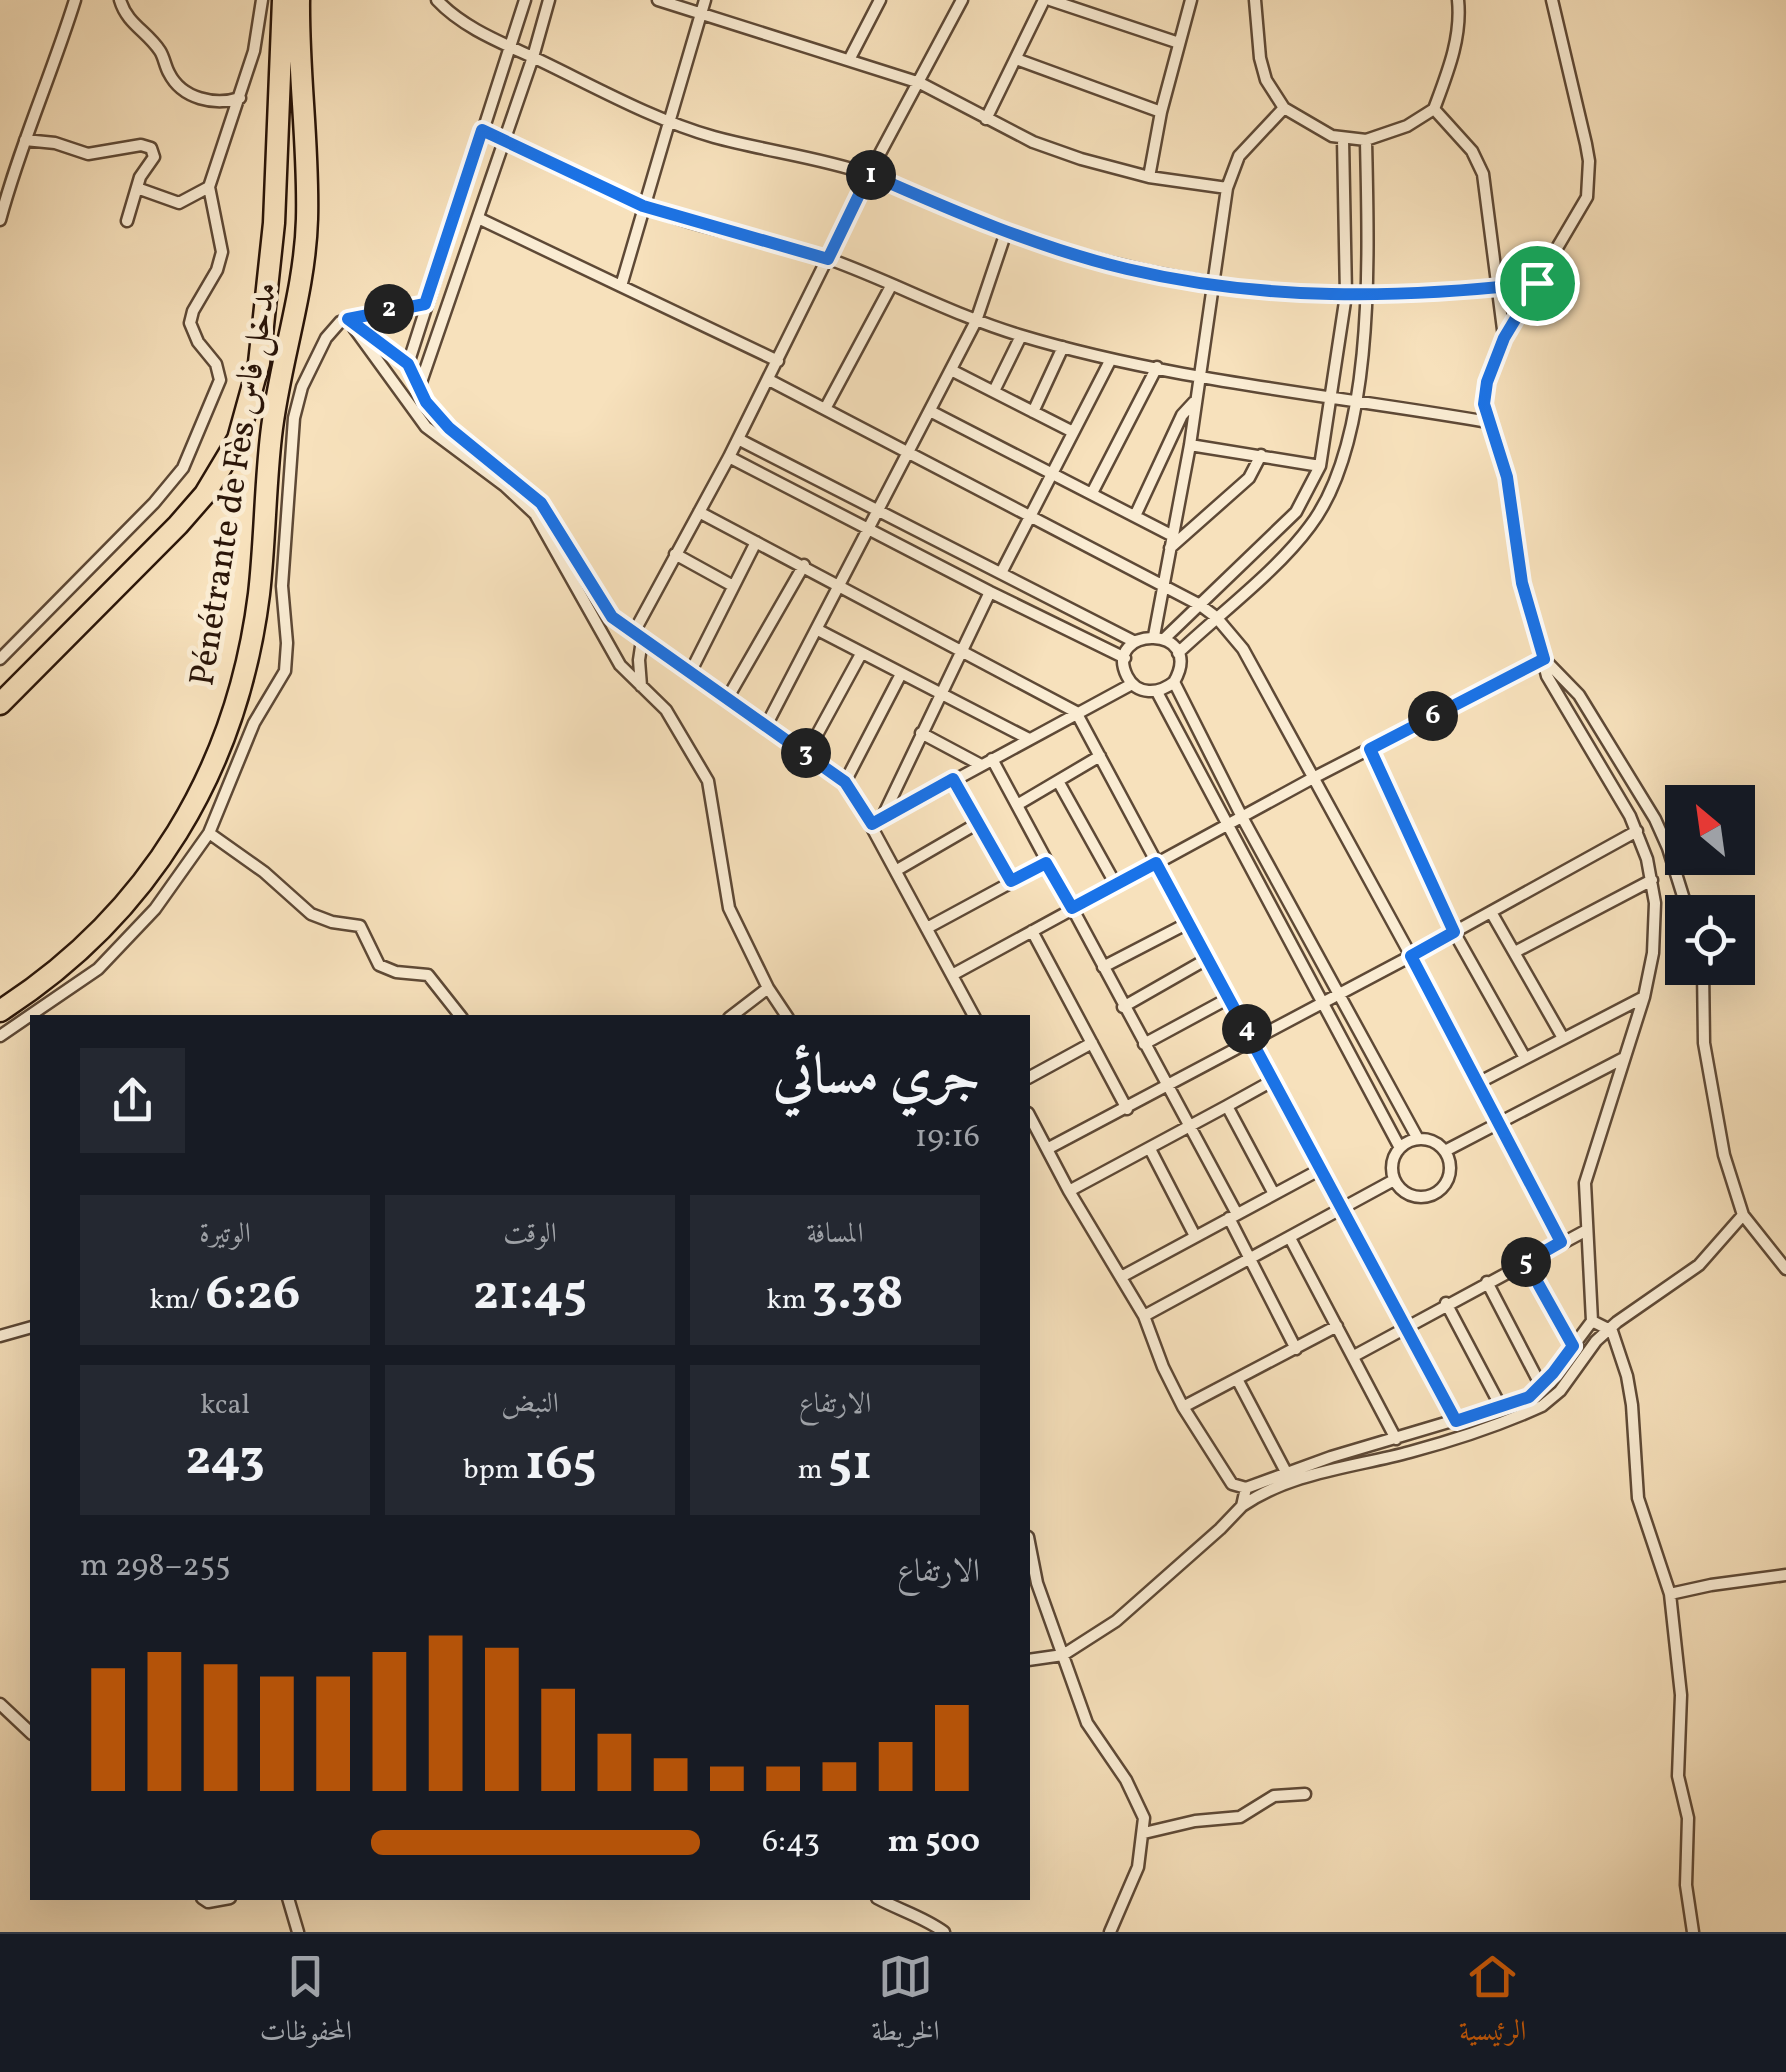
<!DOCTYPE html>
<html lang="ar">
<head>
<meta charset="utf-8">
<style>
  body { margin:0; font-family:Vollkorn,Amiri,serif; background:#242831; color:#f1f3f6; direction:rtl; height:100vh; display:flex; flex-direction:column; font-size:38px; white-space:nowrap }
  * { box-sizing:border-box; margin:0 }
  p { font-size:32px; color:#9ea1a6 }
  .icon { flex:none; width:55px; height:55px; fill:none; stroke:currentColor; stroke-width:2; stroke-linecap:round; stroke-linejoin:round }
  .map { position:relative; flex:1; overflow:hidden; direction:ltr }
  .side { position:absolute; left:30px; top:1015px; width:1000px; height:885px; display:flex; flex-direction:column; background:#171b24; border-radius:0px; box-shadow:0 10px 40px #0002; direction:rtl }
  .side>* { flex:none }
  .needle { width:65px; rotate:331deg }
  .fabs { position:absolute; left:1665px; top:785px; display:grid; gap:20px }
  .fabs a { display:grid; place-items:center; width:90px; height:90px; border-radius:0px; background:#171b24; box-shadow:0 10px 40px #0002; font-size:50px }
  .pin { position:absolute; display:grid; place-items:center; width:85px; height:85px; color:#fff; margin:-42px; border:5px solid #fff; border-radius:50%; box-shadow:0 2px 10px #0007 }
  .km { position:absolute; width:50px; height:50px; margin:-25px; border-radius:50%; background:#222; color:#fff; font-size:28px; line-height:50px; text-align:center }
  .round { display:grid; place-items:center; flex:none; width:105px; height:105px; border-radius:0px; background:#242831 }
  .headline { display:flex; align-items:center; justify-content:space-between; height:170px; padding:0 50px }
  h1 { font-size:55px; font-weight:700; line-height:75px }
  .metrics { display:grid; grid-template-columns:repeat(3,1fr); gap:15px; height:170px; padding:10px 50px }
  .metrics div { display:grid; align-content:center; border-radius:0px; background:#242831; text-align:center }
  .metrics b { font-size:50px; font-weight:700 }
  .metrics small { font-size:28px; font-weight:400 }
  .metrics p { font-size:28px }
  .chart { height:280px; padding:20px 50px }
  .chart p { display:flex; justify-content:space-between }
  .chart svg { width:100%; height:180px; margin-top:10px; stroke:#b45309; stroke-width:6 }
  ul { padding:0 50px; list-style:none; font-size:32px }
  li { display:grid; grid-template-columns:160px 120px 1fr; align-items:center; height:75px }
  li i { height:25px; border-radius:12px; background:#b45309 }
  .dock { display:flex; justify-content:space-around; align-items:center; height:140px; border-top:2px solid #363941; background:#171b24; font-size:28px; color:#9ea1a6 }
  .dock a { display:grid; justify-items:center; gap:5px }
  .dock .on { color:#b45309 }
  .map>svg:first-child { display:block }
</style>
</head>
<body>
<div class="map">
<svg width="1786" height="1932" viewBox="0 0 1786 1932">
  <rect width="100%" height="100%" fill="#f7e1bc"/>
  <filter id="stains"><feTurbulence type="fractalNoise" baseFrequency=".002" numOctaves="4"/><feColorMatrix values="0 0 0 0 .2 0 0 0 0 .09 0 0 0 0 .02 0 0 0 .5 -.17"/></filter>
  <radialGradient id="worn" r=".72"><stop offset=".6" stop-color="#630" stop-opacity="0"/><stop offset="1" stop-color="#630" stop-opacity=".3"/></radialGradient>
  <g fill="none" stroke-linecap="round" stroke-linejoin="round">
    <defs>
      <path id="minor" d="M120,0C127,24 147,31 160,51C164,57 165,66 169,73C182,99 215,106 240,98
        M437,0C464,29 505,44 541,61C597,88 654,120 714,137C765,151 818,157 868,174C916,190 960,216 1008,232C1189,295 1347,306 1537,283
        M658,0L920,83L1033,142L1081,159L1149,177L1227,188L1190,445L1154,636
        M1050,0L1179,43
        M1255,0L1260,58L1266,80L1284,108L1332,136L1366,140L1407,126L1434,109
        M1458,0C1462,38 1447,74 1434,109L1472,151L1483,174L1504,337
        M1016,59L1161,112
        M849,60L880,0
        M986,119L1044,0
        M482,130C549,164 618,200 690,222C736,236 784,243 829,259C893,282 953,315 1019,335C1171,381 1332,395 1488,422
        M25,140L55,143L88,154L141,145L151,148L154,157L140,177L127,221
        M1149,177L1161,112L1191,0
        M137,188L179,203L209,187
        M1227,188L1239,156L1284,108
        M478,218L778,361
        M0,220C20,145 52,74 75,0
        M621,286L705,0
        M347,319L408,364L426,402L449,429L541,503L612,617L850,787L975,1018
        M354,328L426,427L505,486L535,514L620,665L666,710L708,781L729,908L768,988L788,1018
        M408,364L525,0
        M951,370L1073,432
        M769,380L1200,605L1216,617L1243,649L1411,956L1561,1242
        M419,388L533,57L549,0
        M994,391L1021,336
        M825,409L891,286
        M930,411L1173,536
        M1033,412L1063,347
        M738,439L1135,642
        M1190,445L1320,466
        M729,457L990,592L1125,658
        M1092,493L1157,367
        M699,512L1076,712L1456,1421
        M1135,516L1182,415L1194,402
        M1170,548L1249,478L1261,455
        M675,554L733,586
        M1001,573L1111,359
        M818,630L1029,739
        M633,634L729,457L869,174L962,0
        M1164,639L1296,512L1320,466L1346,295L1343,139
        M1178,653C1219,614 1277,571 1310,526C1377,438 1368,247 1366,140
        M0,659L154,503L183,468L220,380L216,364L198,342L190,323L193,311L217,270L222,252L209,187L254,51L262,0
        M690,673L756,542
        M1174,682C1159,694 1137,696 1127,676C1102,625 1207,624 1174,682L1242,817L1418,1139
        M641,686L639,660L642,640
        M1157,692L1400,1148
        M727,699L804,565
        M766,726L976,321L1006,232
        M921,733L981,765
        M1370,749L1454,932L1525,1058
        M807,753L861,654
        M992,759L1237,1214
        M953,779L1011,881
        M1058,781L1116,885
        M845,782L901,674
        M1017,805L1100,756
        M881,820L990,592
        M872,825L1132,684
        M209,833L264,872L311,914L332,922L360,926L379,965L396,972L428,975L462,1018
        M897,870L978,823
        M1491,912L1563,1038
        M927,928L1047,863
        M1032,931L1127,1109
        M1515,952L1652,880
        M1103,967L1188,923
        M1703,968L1704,1043L1724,1155L1743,1215L1786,1269
        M952,975L1313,778L1544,659L1579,695L1655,819L1668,848L1688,912
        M1123,1007L1207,959
        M729,1018L768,988
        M0,1036L98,969L155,909L209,833L254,723L285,671L287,643L282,586L294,418L302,387L326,338L340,322L380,310L425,304
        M1144,1044L1229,998
        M1028,1078L1092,1043
        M1476,1084L1644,997
        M1227,1106L1274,1080
        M1028,1113L1069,1191L1144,1316L1163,1367L1183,1407L1232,1484L1246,1488
        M1392 1168a29 29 0 1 1 58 0a29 29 0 1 1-58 0Z
        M1047,1149L1411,956L1637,831
        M1150,1149L1195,1236
        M1445,1151L1624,1058
        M1069,1191L1227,1106L1274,1194
        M1229,1218L1296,1349
        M1290,1238L1396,1439
        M1526,1262L1573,1346L1578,1347
        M1121,1277L1321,1169
        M1487,1282L1541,1386
        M1446,1303L1501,1407
        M1144,1316L1394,1180
        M1592,1321L1612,1331L1627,1376L1632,1405L1638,1498L1670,1594
        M0,1336L32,1327
        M1354,1356L1585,1231
        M1237,1379L1286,1472
        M1183,1407L1337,1326
        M1242,1506C1291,1472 1355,1467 1410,1452C1455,1440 1500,1425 1542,1406L1560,1391L1596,1341L1617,1322L1699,1265L1743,1215
        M1028,1537L1037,1583L1087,1723L1126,1780L1144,1818L1138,1867L1110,1932
        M1028,1660L1063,1655L1116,1621L1220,1529L1242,1506L1246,1488L1331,1457L1526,1399L1553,1373L1592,1321L1585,1183L1644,997L1653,953L1655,903L1647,859L1630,816L1547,676L1523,583L1507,477L1484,404L1487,381L1504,338L1587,197L1589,161L1586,144L1552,0
        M0,1704L32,1734
        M1144,1833L1195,1821L1240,1817L1274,1796L1305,1794
        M202,1898L208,1902L230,1898
        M288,1898L298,1932
        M877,1898C899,1910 924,1917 944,1932
        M1693,1932L1686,1885L1688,1818L1678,1776L1681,1695L1670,1594L1711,1585L1786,1575"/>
      <path id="motorway" d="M0,704L178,525L205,494L238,439L259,363L274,223L283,0
        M0,1011C149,915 237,770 259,594C265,542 265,488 271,436C279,363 305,293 307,219C309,146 298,73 299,0"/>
    </defs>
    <use href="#minor" stroke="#5e4936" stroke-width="15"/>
    <use href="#motorway" stroke="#2b1609" stroke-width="25"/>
    <use href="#minor" stroke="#faecd3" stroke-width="10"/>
    <use href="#motorway" stroke="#f7e1bc" stroke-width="20"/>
  </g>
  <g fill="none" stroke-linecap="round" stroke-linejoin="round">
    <defs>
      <path id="route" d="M482,130L643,206L828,259L869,174C953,211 1038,248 1127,269C1262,301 1400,299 1537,283L1504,338L1487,382L1484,404L1507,477L1522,583L1544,659L1370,749L1454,932L1411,956L1561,1242L1526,1262L1573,1346L1553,1373L1529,1397L1456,1421L1156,863L1072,908L1046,863L1011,881L953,779L872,824L845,782L612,617L541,503L449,428L426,402L408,364L348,319L425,304Z"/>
    </defs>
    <use href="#route" stroke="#fff" stroke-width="20"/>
    <use href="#route" stroke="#1a73e8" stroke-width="12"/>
  </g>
  <g text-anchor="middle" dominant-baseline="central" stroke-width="10" stroke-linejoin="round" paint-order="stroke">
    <g font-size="35" fill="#2b1609" stroke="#faecd3">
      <text transform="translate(235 484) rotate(-81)">Pénétrante de Fès مدخل فاس</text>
    </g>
  </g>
  <rect width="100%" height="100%" filter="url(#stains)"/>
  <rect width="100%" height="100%" fill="url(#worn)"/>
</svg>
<div class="fabs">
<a><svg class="needle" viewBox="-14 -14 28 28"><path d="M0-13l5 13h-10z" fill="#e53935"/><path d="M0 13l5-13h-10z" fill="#9ea1a6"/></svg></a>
<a><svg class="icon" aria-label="locate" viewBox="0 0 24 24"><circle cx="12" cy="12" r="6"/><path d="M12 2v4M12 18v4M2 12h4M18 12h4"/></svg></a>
</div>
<div class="pin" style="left:1537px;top:283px;background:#1e9e55"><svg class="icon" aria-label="arrive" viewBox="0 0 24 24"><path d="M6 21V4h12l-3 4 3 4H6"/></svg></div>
<b class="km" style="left:871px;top:175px">1</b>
<b class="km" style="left:389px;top:309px">2</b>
<b class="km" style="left:806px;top:753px">3</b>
<b class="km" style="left:1247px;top:1029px">4</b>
<b class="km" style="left:1526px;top:1262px">5</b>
<b class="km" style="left:1433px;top:716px">6</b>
<section class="side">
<div class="headline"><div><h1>جري مسائي</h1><p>19:16</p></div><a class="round"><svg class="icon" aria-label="share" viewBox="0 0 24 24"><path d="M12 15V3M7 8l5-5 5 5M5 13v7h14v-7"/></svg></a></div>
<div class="metrics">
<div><p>المسافة</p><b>3.38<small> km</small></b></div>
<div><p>الوقت</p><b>21:45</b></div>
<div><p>الوتيرة</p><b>6:26<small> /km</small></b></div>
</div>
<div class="metrics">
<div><p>الارتفاع</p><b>51<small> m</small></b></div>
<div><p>النبض</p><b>165<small> bpm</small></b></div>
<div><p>kcal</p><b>243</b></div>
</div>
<div class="chart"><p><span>الارتفاع</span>255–298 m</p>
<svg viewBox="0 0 160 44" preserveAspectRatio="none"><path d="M5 44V14M15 44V10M25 44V13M35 44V16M45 44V16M55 44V10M65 44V6M75 44V9M85 44V19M95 44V30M105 44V36M115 44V38M125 44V38M135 44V37M145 44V32M155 44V23"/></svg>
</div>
<ul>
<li><b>500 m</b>6:43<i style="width:53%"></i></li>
</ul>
</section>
</div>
<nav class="dock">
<a class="on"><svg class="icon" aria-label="home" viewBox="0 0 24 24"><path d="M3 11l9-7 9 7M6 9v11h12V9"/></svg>الرئيسية</a>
<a><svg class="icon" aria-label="map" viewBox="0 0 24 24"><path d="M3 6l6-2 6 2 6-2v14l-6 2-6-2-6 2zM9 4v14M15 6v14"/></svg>الخريطة</a>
<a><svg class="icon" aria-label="saved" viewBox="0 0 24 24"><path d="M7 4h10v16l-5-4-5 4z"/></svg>المحفوظات</a>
</nav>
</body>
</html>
